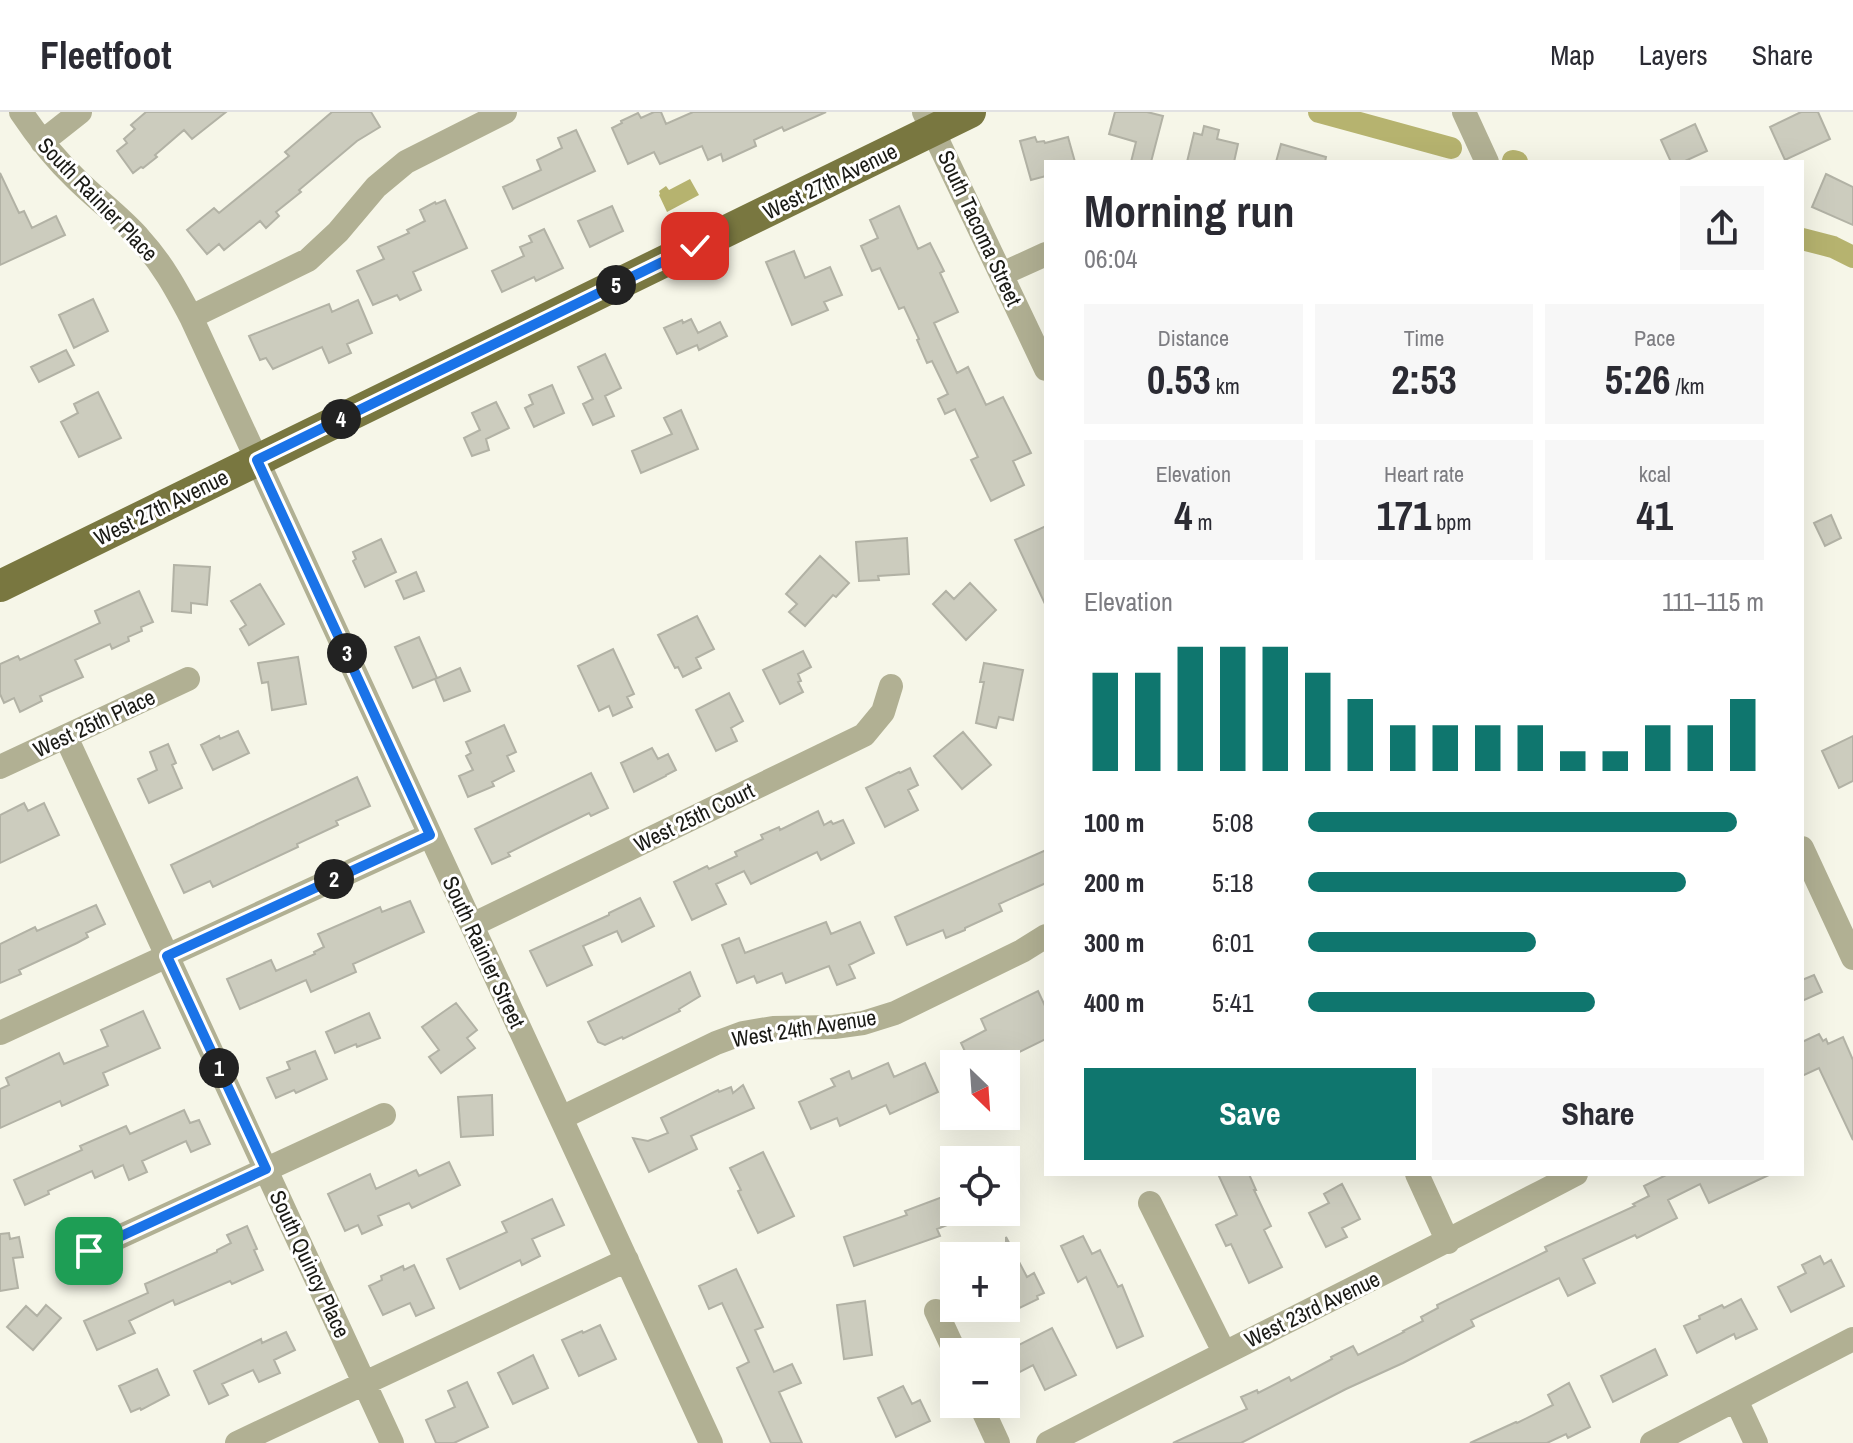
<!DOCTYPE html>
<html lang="en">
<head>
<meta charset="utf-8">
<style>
  body { margin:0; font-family:"Archivo Narrow",sans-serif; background:#f7f7f7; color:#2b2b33; height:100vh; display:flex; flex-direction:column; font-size:30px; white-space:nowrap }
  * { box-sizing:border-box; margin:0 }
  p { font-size:26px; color:#7c7c81 }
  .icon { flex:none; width:44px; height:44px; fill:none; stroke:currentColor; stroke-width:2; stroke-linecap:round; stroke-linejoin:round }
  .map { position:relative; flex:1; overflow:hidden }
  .drawer { position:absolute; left:1044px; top:48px; width:760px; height:1016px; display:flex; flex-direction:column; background:#fff; border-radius:0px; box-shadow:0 8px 32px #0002 }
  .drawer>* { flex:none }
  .needle { width:52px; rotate:155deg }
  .controls { position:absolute; left:940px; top:938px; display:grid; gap:16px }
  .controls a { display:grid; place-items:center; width:80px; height:80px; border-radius:0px; background:#fff; box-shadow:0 8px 32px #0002; font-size:40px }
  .pin { position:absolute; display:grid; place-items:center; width:68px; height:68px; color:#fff; margin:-34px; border-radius:16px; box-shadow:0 4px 12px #0006 }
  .km { position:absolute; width:40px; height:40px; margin:-20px; border-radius:50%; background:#222; color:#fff; font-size:22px; line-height:40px; text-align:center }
  .round { display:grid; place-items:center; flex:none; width:84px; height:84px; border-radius:0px; background:#f7f7f7 }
  .head { display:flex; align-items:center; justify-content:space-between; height:136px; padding:0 40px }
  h1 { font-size:44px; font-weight:700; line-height:60px }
  .figures { display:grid; grid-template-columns:repeat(3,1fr); gap:12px; height:136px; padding:8px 40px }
  .figures div { display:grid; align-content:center; border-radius:0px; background:#f7f7f7; text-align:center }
  .figures b { font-size:40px; font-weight:700 }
  .figures small { font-size:22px; font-weight:400 }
  .figures p { font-size:22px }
  .chart { height:224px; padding:16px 40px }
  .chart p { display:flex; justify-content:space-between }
  .chart svg { width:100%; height:144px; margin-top:8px; stroke:#0f766e; stroke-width:6 }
  .cta { display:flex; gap:16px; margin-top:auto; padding:16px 40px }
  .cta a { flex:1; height:92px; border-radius:0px; background:#0f766e; color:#fff; font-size:32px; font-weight:700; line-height:92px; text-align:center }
  .cta a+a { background:#f7f7f7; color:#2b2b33 }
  ul { padding:0 40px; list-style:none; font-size:26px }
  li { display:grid; grid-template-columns:128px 96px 1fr; align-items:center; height:60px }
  li i { height:20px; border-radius:10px; background:#0f766e }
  header { display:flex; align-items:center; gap:48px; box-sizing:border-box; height:112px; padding:0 40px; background:#fff; border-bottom:2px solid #e1e1e2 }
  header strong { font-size:38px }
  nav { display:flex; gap:44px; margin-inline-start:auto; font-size:28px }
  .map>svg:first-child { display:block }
</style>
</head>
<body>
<header>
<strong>Fleetfoot</strong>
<nav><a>Map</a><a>Layers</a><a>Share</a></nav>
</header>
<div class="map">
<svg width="1853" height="1331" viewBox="0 0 1853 1331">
  <rect width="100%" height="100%" fill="#f6f6e8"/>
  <path fill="#b6b36f" d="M690,67L699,83L667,100L659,83L660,82L659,79L666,74L669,78Z"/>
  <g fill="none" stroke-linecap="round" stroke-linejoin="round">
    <path stroke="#b6b36f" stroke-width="22" d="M1319,0L1451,36
      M1513,49L1517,50
      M1802,127L1833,135L1853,145"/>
  </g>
  <path fill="#ccccbe" stroke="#b2b2a5" stroke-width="2" d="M146,0H226L192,27L184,18L155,43L157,45L143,56L141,55L133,61L117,39L127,31L124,27L135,17L131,13Z
    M332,0H371L380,15L357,29L299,78L301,80L276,100L279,104L266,116L260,109L224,138L219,132L207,142L187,118L214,96L219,101L289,44L285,40Z
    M654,0H661L666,12L693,0H826L784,19L782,15L754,28L756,34L723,49L721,42L708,48L702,34L660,52L654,40L628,52L612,16L622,11L621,9L638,1L641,6Z
    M1115,0H1147L1163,4L1151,50H1131L1136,30L1109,22Z
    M1801,0H1818L1830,27L1785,48L1770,15Z
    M1695,12L1707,39L1683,50H1671L1661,28Z
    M1204,14L1219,18L1217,27L1238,32L1234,50H1187L1194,21L1202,23Z
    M576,18L595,59L513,97L503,75L541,58L537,48L562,36L558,26Z
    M1035,25L1037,30L1044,29L1045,31L1068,25L1075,50H1046V64L1031,68L1020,29Z
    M1281,32L1326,45L1325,50H1276Z
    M0,61L19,101L24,99L32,116L56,104L65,123L0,153Z
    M1826,62L1853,75V113L1812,95Z
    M445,88L467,136L413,160L421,178L400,188L397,183L373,193L357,159L384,147L378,135L409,121L407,118L425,109L420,98L435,90L436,92Z
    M612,94L623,119L590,135L578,109Z
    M899,94L918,137L930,131L944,159L940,161L958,200L934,211L957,261L968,255L986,293L1003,285L1031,341L1013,349L1024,373L991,389L971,348L978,345L955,297L945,302L938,287L948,282L932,249L927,251L917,228L919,227L904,195L899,197L880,156L872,159L861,134L878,126L870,108Z
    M544,117L563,156L536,169L534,165L502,180L492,159L524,144L520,135L532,130L529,124Z
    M794,139L805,166L830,155L842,183L824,190L828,198L792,213L766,150Z
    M93,187L108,219L74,236L59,203Z
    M358,188L372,221L347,232L351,241L329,251L322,235L273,257L266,246L260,248L249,224L329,192L332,200Z
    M691,207L698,221L720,210L727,224L699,238L697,233L677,242L664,216L682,208L683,211Z
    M66,238L74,253L39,270L31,255Z
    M605,242L621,276L605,284L614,304L593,313L583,292L593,287L578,255Z
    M552,273L564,301L534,315L525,296L533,292L529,283Z
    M98,280L121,326L79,345L61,310L78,301L74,292Z
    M496,290L509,316L486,327L489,338L472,344L464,326L480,318L472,301Z
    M681,298L698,337L641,361L632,339L672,322L664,306Z
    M1831,403L1841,426L1825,434L1814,411Z
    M1046,414V494L1015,428Z
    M907,426L909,462L878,464L879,468L859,469L856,430Z
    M381,427L396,460L365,475L353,449L356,447L353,440Z
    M820,444L849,471L836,485L833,483L805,514L789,500L797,492L786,482Z
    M174,453L210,455L207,493L191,491V501L172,499Z
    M416,460L424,479L404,487L396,469Z
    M970,471L996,498L966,528L933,492L946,479L954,487Z
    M260,472L284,512L249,533L240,517L246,513L231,489Z
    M139,479L153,510L141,515L142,519L128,525L129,529L112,537L110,532L75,548L83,565L40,584L42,589L20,600L14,586L4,591L0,582V552L18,544L20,548L100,511L95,499Z
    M697,504L714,537L696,546L701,556L683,565L678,555L675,556L658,523Z
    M419,525L437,566L413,576L395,535Z
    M613,537L634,582L627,585L632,595L613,604L609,594L599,599L578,554Z
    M803,539L811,555L798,562L801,569L798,570L803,580L780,592L763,558Z
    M298,545L306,592L272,598L268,570L262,571L258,551Z
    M984,551L1023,558L1013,608L999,605L996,616L976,611L984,570H980Z
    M460,556L470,579L444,589L435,567Z
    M729,581L743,609L731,616L737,629L716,639L696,598Z
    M504,613L516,640L507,644L514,659L492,670L494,674L468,685L459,664L473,658L466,644L471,641L466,630Z
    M238,619L249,641L213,658L201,633L219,624L220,627Z
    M963,620L991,653L962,677L934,644Z
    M1853,624V669L1839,676L1822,639Z
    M168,632L176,651L172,653L182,676L149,691L138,667L157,658L150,640Z
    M652,636L658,647L668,642L676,658L666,663V664L634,680L621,651Z
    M910,656L918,673L908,678L918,698L885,715L866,676L899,660L900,661Z
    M591,661L608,696L591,704L589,701L548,721L508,741L510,744L492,752L475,717Z
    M357,665L370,694L336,709L338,713L297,732L298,735L213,775L210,769L184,781L171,753Z
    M24,691L28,699L44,691L59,723L0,751V703Z
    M818,699L824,713L831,709L833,712L843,708L854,731L821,748L817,740L751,772L744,759L716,772L726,792L692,808L674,770L707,754L709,757L737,744L735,740L763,727L761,723L779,715L780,718Z
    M1046,738V771L999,792L1002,799L965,816V818L946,826L943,818L907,833L895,805Z
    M640,786L654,814L622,830L617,819L583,834L592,853L547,874L530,839L609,803V801Z
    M410,789L424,820L353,852L356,860L311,880L306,868L240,897L227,867L271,848L276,859L315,842L314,840L324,835L318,822L380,795L382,800Z
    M96,793L105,812L86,821L88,825L77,831L19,858L21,862L0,871V832L35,815L37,819Z
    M826,810L831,822L860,810L874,841L849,853L855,866L837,873L829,854L786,871L782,861L757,871L754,864L737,871L722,833L739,826L745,841Z
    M690,860L700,884L679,897L680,899L623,927L622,925L605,933L598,930L588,910Z
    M1814,863L1822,880L1802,889V868Z
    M1038,879L1046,896V927L995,952H971L961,931L986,918L981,907Z
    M456,891L477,918L467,926L475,936L441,961L429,945L439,938L422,915Z
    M143,899L160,936L103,961L108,973L62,994L60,989L0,1016V977L9,973L6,966L59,941L64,952L108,934L101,918Z
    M369,901L380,926L357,935L356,932L335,941L326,920Z
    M1819,922L1823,929L1826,927L1828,932L1843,925L1853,948V1028L1819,956L1802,964V930Z
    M315,939L327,967L296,981L294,978L276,986L267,966L290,957L287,950Z
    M888,951L894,965L925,951L938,980L890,1002L886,993L840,1014L837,1006L811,1017L799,990L835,974L831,967L849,959L852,967Z
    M743,973L754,996L691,1024L697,1037L649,1060L633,1026L648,1029L668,1021L661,1006L718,978L719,980L731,975L733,981Z
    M492,983L493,1023L461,1025L458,985Z
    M184,998L190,1011L199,1008L210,1032L191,1040L186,1029L142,1049L147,1060L129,1068L123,1053L95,1066L92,1059L48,1079L49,1082L25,1093L14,1068L82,1038L80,1034L126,1014L130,1022Z
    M763,1040L794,1104L758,1121L738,1079L741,1078L730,1056Z
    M449,1050L460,1073L412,1096L409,1091L378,1104L382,1113L362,1122L358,1113L345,1119L328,1082L370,1062L376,1077L416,1058L419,1064Z
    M1218,1062H1249L1256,1078H1254L1271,1114L1264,1118L1282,1155L1249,1171L1231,1132L1226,1134L1216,1113L1237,1103Z
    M1668,1062H1771L1709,1091L1700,1072L1668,1088L1677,1106L1637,1126L1635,1123L1583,1147L1595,1171L1568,1184L1559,1166L1471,1208L1474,1214L1403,1251L1346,1277L1241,1331H1173L1247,1297L1241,1285L1257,1278L1258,1281L1289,1265L1291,1269L1332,1247L1331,1245L1353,1234L1358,1243L1404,1220L1403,1219L1423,1209L1421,1205L1438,1196L1437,1193L1547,1139L1545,1135L1635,1094L1633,1092L1649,1084L1644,1074Z
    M1342,1072L1360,1107L1342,1116L1347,1125L1326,1135L1309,1101L1329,1091L1324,1082Z
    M945,1084L955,1110L937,1117L940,1124L854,1154L844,1125L907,1103L905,1099Z
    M552,1087L564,1113L532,1127L540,1144L522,1153L520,1148L460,1177L447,1147L507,1120L502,1110Z
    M247,1114L257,1137L254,1138L263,1158L232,1172L230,1169L175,1193L173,1188L129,1209L135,1221L97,1238L84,1209L148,1181L145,1172L217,1140V1138L231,1131L227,1123Z
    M9,1121L10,1127L19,1125L23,1145L13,1146L18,1176L0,1179V1122Z
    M1083,1124L1092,1142L1100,1138L1118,1175L1122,1173L1143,1224L1117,1236L1086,1165L1078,1170L1061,1134Z
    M1006,1125L1027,1165L1034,1161L1044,1181L1037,1184L1038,1187L1013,1199L1006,1186Z
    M1820,1144L1824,1152L1831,1148L1844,1174L1791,1200L1778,1175L1806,1161L1802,1153Z
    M414,1153L434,1196L416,1204L410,1191L383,1203L369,1174L382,1168L381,1164L403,1154L404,1158Z
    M736,1157L763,1215L755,1218L774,1260L792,1252L801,1271L779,1280L802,1331H771L737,1256L749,1250L722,1191L709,1197L699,1174Z
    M1741,1187L1757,1217L1736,1227L1734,1222L1697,1241L1684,1214L1700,1207L1699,1204L1722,1193L1724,1196Z
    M865,1189L872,1243L844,1247L837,1193Z
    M46,1193L61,1206L33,1238L7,1215L26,1194L37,1204Z
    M600,1213L616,1247L579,1264L562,1228L582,1219L583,1221Z
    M1052,1216L1076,1263L1045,1278L1033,1253L1018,1261L1007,1239Z
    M286,1220L295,1238L274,1248L280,1261L259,1270L253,1258L222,1272L228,1283L209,1292L194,1259L261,1227L262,1231Z
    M1655,1237L1667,1263L1613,1290L1601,1264Z
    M533,1243L548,1276L513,1292L498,1261Z
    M157,1257L169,1283L141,1298L140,1296L131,1300L119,1274Z
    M467,1270L488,1315L454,1331H436L426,1308L455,1295L448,1279Z
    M1569,1271L1590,1315L1568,1326L1566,1322L1547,1331H1470L1516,1310L1517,1311L1553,1293L1548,1283Z
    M903,1274L912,1292L920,1288L930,1309L896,1325L878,1286Z"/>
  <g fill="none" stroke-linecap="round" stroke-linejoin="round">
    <path stroke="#b1b093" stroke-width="24" d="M21,0C37,24 55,47 76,67C97,88 121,105 140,127C162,151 176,177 191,205L711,1331
      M924,0L1046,257
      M1464,0L1487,50
      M42,30L80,0
      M1002,162L1046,142
      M191,205L308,148L338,120L376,75L406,50L505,0
      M66,625L392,1331
      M0,655L188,567
      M1802,736L1853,846
      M472,813L864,623L883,600L891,574
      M0,921L430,723
      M561,1006L716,931L743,921L773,916L834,915L863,911L895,901L1022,839L1046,824
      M1417,1062L1448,1130
      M1150,1091L1224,1240
      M89,1139L384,1003
      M936,1199L955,1240
      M1736,1288L1756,1331
      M980,1292L998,1331
      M237,1331L627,1148
      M1048,1331C1224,1240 1401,1154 1576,1062
      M1652,1331L1853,1227"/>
    <path stroke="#797740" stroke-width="32" d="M0,474L970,0"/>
  </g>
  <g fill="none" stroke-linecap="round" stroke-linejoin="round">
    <defs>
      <path id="route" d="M89,1139L266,1057L167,844L430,723L257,348L695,134"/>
    </defs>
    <use href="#route" stroke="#fff" stroke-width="16"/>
    <use href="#route" stroke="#1a73e8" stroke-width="10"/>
  </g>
  <g text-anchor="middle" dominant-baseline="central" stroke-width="6" stroke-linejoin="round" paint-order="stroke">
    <g font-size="22" fill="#1a1a15" stroke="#fff">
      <text transform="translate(830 69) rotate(-26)">West 27th Avenue</text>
      <text transform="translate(98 87) rotate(46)">South Rainier Place</text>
      <text transform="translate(980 116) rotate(65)">South Tacoma Street</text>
      <text transform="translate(161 395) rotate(-26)">West 27th Avenue</text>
      <text transform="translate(94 611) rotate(-25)">West 25th Place</text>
      <text transform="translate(694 705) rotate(-26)">West 25th Court</text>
      <text transform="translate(484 840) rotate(65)">South Rainier Street</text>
      <text transform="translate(804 916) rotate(-9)">West 24th Avenue</text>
      <text transform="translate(310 1152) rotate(65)">South Quincy Place</text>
      <text transform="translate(1312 1197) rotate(-26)">West 23rd Avenue</text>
    </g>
  </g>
</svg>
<div class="controls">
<a><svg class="needle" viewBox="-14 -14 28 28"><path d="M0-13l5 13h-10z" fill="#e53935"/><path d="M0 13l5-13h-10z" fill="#7c7c81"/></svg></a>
<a><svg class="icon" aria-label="locate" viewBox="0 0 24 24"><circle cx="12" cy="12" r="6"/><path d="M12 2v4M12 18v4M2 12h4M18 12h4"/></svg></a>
<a>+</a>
<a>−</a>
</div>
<div class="pin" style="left:89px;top:1139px;background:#1e9e55"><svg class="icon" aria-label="arrive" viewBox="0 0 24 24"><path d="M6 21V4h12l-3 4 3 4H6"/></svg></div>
<div class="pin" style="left:695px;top:134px;background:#d93025"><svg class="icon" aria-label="check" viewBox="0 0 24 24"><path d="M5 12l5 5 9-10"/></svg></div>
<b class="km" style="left:219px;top:956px">1</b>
<b class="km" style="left:334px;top:767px">2</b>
<b class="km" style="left:347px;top:541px">3</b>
<b class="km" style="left:341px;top:307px">4</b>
<b class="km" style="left:616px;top:173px">5</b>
<section class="drawer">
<div class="head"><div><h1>Morning run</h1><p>06:04</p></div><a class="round"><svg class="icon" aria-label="share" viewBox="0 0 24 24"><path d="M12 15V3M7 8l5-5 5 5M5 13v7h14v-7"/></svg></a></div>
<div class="figures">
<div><p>Distance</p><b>0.53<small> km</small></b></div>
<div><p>Time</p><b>2:53</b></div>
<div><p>Pace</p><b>5:26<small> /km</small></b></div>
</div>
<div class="figures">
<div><p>Elevation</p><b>4<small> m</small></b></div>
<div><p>Heart rate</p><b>171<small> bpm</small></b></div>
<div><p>kcal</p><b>41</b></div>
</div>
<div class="chart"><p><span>Elevation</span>111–115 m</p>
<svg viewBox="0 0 160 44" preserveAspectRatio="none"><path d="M5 44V14M15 44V14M25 44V6M35 44V6M45 44V6M55 44V14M65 44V22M75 44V30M85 44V30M95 44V30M105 44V30M115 44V38M125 44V38M135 44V30M145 44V30M155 44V22"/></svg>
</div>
<ul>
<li><b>100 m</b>5:08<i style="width:94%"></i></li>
<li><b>200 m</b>5:18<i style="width:83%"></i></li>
<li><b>300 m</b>6:01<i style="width:50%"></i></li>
<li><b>400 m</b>5:41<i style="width:63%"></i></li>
</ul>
<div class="cta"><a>Save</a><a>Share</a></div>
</section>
</div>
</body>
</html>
